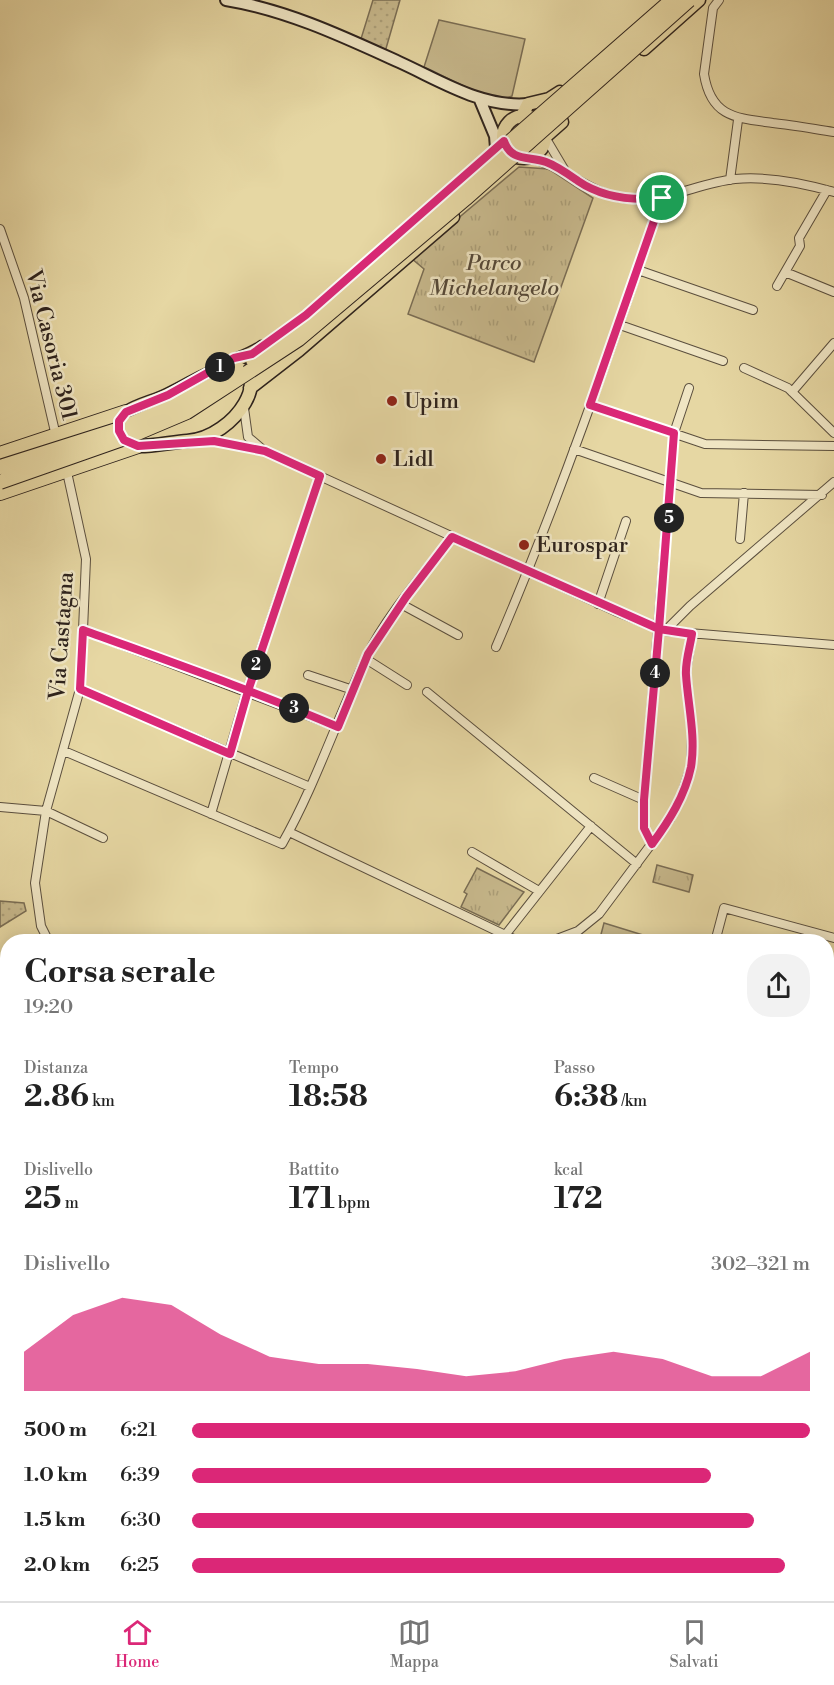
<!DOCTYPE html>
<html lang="it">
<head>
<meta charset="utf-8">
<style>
  body { margin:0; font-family:"Libre Bodoni",serif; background:#f2f2f2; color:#222; height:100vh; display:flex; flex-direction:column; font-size:22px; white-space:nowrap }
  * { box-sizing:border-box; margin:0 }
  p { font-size:20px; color:#767676 }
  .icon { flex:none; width:33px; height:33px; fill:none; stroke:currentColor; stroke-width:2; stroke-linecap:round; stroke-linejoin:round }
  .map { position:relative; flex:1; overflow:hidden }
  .sheet { position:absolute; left:0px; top:934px; width:834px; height:668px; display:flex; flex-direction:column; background:#fff; border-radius:24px 24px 0 0; box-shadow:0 3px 15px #0003 }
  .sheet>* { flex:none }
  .pin { position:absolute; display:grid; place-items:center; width:51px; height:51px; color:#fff; margin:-26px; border:3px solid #fff; border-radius:50%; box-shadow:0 2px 6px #0007 }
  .km { position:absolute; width:30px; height:30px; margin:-15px; border-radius:50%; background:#222; color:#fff; font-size:16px; line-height:30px; text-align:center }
  .round { display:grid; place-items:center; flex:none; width:63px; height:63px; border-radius:24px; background:#f2f2f2 }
  .head { display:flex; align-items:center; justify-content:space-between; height:102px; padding:0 24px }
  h1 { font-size:33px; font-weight:800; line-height:45px }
  .figures { display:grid; grid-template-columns:repeat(3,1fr); gap:9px; height:102px; padding:6px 24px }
  .figures div { display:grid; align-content:center }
  .figures b { font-size:30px; font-weight:800 }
  .figures small { font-size:16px; font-weight:400 }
  .figures p { font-size:16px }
  .chart { height:168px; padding:12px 24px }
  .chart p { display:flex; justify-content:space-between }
  .chart svg { width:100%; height:108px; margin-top:6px; fill:#db2777; opacity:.7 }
  ul { padding:0 24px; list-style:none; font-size:20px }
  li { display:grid; grid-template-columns:96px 72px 1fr; align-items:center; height:45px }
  li i { height:15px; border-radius:8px; background:#db2777 }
  .dock { display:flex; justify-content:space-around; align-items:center; height:84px; border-top:2px solid #e0e0e0; background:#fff; font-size:16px; color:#767676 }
  .dock a { display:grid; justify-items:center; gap:3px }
  .dock .selected { color:#db2777 }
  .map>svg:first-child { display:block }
</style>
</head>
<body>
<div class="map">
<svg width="834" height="1601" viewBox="0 0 834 1601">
  <defs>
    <pattern id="grass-dots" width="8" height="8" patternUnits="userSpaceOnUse" patternTransform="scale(1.5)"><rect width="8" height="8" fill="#c7b88c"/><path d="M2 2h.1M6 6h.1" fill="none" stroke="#ab9e78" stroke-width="1.8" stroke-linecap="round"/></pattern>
    <pattern id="park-tufts" width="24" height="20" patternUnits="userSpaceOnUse" patternTransform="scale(1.5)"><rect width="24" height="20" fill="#c7b88c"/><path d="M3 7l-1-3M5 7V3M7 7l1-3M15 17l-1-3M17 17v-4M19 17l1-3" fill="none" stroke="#ab9e78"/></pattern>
  </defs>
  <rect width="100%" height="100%" fill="#e6d7a3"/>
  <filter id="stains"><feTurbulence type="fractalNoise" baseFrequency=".00333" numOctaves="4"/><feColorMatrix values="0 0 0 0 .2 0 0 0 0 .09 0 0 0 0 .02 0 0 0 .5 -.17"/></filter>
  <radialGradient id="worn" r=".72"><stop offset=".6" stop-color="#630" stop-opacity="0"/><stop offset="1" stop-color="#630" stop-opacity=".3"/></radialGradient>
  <path fill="url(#grass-dots)" stroke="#7a6d54" stroke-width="1.5" d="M373,0H400L385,52L360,42Z
    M0,901L24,903L26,911L0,927Z
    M0,1227L7,1229V1273L0,1269Z
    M834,1299V1329L829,1334L834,1331V1338L827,1343V1304Z
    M343,1595H400L404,1601H344Z"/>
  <path fill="url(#park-tufts)" stroke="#7a6d54" stroke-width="1.5" d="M519,167L549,169L593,198L534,362L408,314L424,269L411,258Z
    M657,865L693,875L689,892L653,882Z
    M477,868L524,892L499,925L461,907L467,894L464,892Z"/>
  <path fill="#c7b88c" stroke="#7a6d54" stroke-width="1.5" d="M439,20L525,39L512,96C494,105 443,75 424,67Z
    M604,923L643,935L641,942H599Z"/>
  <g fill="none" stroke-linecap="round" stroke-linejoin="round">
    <defs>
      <path id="street" d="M719,0L713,8L704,74C711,118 737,118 773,123C793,125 814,129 834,132
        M545,137L564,169
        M528,158C566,166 592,197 632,199C669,201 699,183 735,179C768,176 803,183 834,192
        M730,180L738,120
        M0,229L24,298L56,436
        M638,270L753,310
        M785,272L834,292
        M777,286L800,246L799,238L827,190
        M620,325L723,361
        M744,368L788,388L834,433
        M792,392L834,343
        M590,405L705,444L834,446
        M244,408L248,437L261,448
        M201,441H214L265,451L615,611L665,631L834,645
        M574,449L701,493L822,495
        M740,539L744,493
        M401,604L458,635
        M598,604L626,521
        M83,630L338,727
        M665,631L690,606L834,482
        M496,647C559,500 611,349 662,198
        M366,659L407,685
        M308,675L353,690
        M80,689L310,787
        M427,692L637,864
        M64,751L282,844C316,784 337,718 367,656C386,616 425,572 452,537
        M594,778L644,800
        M0,807L46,811L103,838
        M211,814L247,691L320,476
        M289,832L520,942
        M652,844L644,828V800L674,433L689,388
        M472,852L539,891
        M506,934L591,826
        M49,942L41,926L35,883L46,811L80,689L83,630L86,559L67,472
        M549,942L578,931L599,914L670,819L681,797L691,766L692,734L686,672L692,634
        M715,942L724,908L834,938
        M826,1009L834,1010
        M826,1066L834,1069
        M826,1108L834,1106
        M826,1140L834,1112
        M826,1244L834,1260
        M825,1594L827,1601
        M762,1601L770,1594"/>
      <path id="secondary" d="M226,0C287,10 344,37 399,62C441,81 482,108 528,104
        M480,100L495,136L496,148
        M0,1273L8,1278
        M826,1293L834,1289"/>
      <path id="primary" d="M644,49L699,0
        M503 137a21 21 0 1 1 42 0a21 21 0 1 1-42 0Z
        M521,118L528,104L549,99L560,92
        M545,137L562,122
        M227,367C279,367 236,438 187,441C173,442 149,447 137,446C130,445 125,441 122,436C117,428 118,418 127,412C139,404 156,401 169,394C189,385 206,372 227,367Z
        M215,370C231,360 248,357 262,347
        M250,388L299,350L453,217"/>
      <path id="highway" d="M0,454L126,412
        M0,493L138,446"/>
    </defs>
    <use href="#street" stroke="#5b4f3e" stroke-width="10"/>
    <use href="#secondary" stroke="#2d221c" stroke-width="14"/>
    <use href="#primary" stroke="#2d221c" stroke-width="15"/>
    <use href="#highway" stroke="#2d221c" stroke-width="16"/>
    <use href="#street" stroke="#efe5c3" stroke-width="8"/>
    <use href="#secondary" stroke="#efe5c3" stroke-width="10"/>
    <use href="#primary" stroke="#e6d7a3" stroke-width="12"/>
    <use href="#highway" stroke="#e6d7a3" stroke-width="14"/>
    <defs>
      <path id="rail" d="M826,1375L834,1374
        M0,1489H8"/>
    </defs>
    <use href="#rail" stroke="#2d221c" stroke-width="4.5"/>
    <use href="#rail" stroke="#efe5c3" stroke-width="2" stroke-dasharray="7" stroke-linecap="butt"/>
    <defs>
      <path id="highway-bridge" d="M253,360L293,332L672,0
        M0,467L120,429L175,405L238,371
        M0,482L128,437L187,412L299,339L465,199L689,0"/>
    </defs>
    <use href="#highway-bridge" stroke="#2d221c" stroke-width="16" stroke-linecap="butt"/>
    <use href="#highway-bridge" stroke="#e6d7a3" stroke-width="14"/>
  </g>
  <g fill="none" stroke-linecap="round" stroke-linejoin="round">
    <defs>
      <path id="route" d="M662,198C632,201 603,198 578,181C568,174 557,166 546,162C529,156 511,162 504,141L306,315L252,354L234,358L168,395L126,412L119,421V431L124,440L138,446L214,441L265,451L320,476L248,691L230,754L80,689L83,630C168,661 254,691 338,727L368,654L406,597L452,537L659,629L644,800V828L652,844C669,821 685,796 691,767C696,737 688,705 686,675C685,662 690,647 692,634L659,629L674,433L590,405L662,198"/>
    </defs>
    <use href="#route" stroke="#fff" stroke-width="12"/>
    <use href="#route" stroke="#db2777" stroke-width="8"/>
  </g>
  <g fill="#8f2418" stroke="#efe5c3" stroke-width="2">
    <circle cx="392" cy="401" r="6"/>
    <circle cx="381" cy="459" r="6"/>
    <circle cx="524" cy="545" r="6"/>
  </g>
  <g text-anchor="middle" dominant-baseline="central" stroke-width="5" stroke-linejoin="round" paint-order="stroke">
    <g font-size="22" font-style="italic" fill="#544838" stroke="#efe5c3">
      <text x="494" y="263">Parco<tspan x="494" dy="25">Michelangelo</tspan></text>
    </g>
    <g font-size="22" fill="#2d221c" stroke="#efe5c3">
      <text transform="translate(51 345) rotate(76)">Via Casoria 301</text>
      <text transform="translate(62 636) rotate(-86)">Via Castagna</text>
    </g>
    <g font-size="22" fill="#2d221c" stroke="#efe5c3" text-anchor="start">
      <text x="404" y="401">Upim</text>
      <text x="393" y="459">Lidl</text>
      <text x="536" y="545">Eurospar</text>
    </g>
  </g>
  <rect width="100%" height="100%" filter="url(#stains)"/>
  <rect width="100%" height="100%" fill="url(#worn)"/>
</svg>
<div class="pin" style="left:662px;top:198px;background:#1e9e55"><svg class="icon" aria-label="arrive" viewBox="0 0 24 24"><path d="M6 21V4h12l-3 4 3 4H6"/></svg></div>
<b class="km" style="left:220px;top:367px">1</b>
<b class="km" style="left:256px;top:665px">2</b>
<b class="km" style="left:294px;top:708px">3</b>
<b class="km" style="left:655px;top:673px">4</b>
<b class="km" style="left:669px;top:518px">5</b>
<section class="sheet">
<div class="head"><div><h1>Corsa serale</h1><p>19:20</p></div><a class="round"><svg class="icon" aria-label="share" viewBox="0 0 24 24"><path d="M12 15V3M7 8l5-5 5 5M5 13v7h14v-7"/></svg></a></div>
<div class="figures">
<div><p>Distanza</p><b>2.86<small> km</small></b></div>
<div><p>Tempo</p><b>18:58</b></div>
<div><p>Passo</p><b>6:38<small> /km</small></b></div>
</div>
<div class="figures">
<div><p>Dislivello</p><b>25<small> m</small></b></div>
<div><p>Battito</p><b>171<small> bpm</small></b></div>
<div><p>kcal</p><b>172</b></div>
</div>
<div class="chart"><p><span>Dislivello</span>302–321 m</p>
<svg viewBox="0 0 160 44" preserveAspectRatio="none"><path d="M0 44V28L10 13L20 6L30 9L40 21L50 30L60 33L70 33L80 35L90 38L100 36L110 31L120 28L130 31L140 38L150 38L160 28V44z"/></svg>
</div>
<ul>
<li><b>500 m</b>6:21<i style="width:100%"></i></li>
<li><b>1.0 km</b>6:39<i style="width:84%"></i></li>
<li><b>1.5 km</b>6:30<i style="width:91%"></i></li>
<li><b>2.0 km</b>6:25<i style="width:96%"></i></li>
</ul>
</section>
</div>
<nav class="dock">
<a class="selected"><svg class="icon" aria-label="home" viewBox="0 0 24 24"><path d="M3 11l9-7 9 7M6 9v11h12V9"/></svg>Home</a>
<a><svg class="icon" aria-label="map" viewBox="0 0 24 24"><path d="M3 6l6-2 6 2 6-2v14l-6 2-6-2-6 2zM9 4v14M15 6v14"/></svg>Mappa</a>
<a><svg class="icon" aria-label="saved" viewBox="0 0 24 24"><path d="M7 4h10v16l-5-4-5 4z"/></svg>Salvati</a>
</nav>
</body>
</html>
